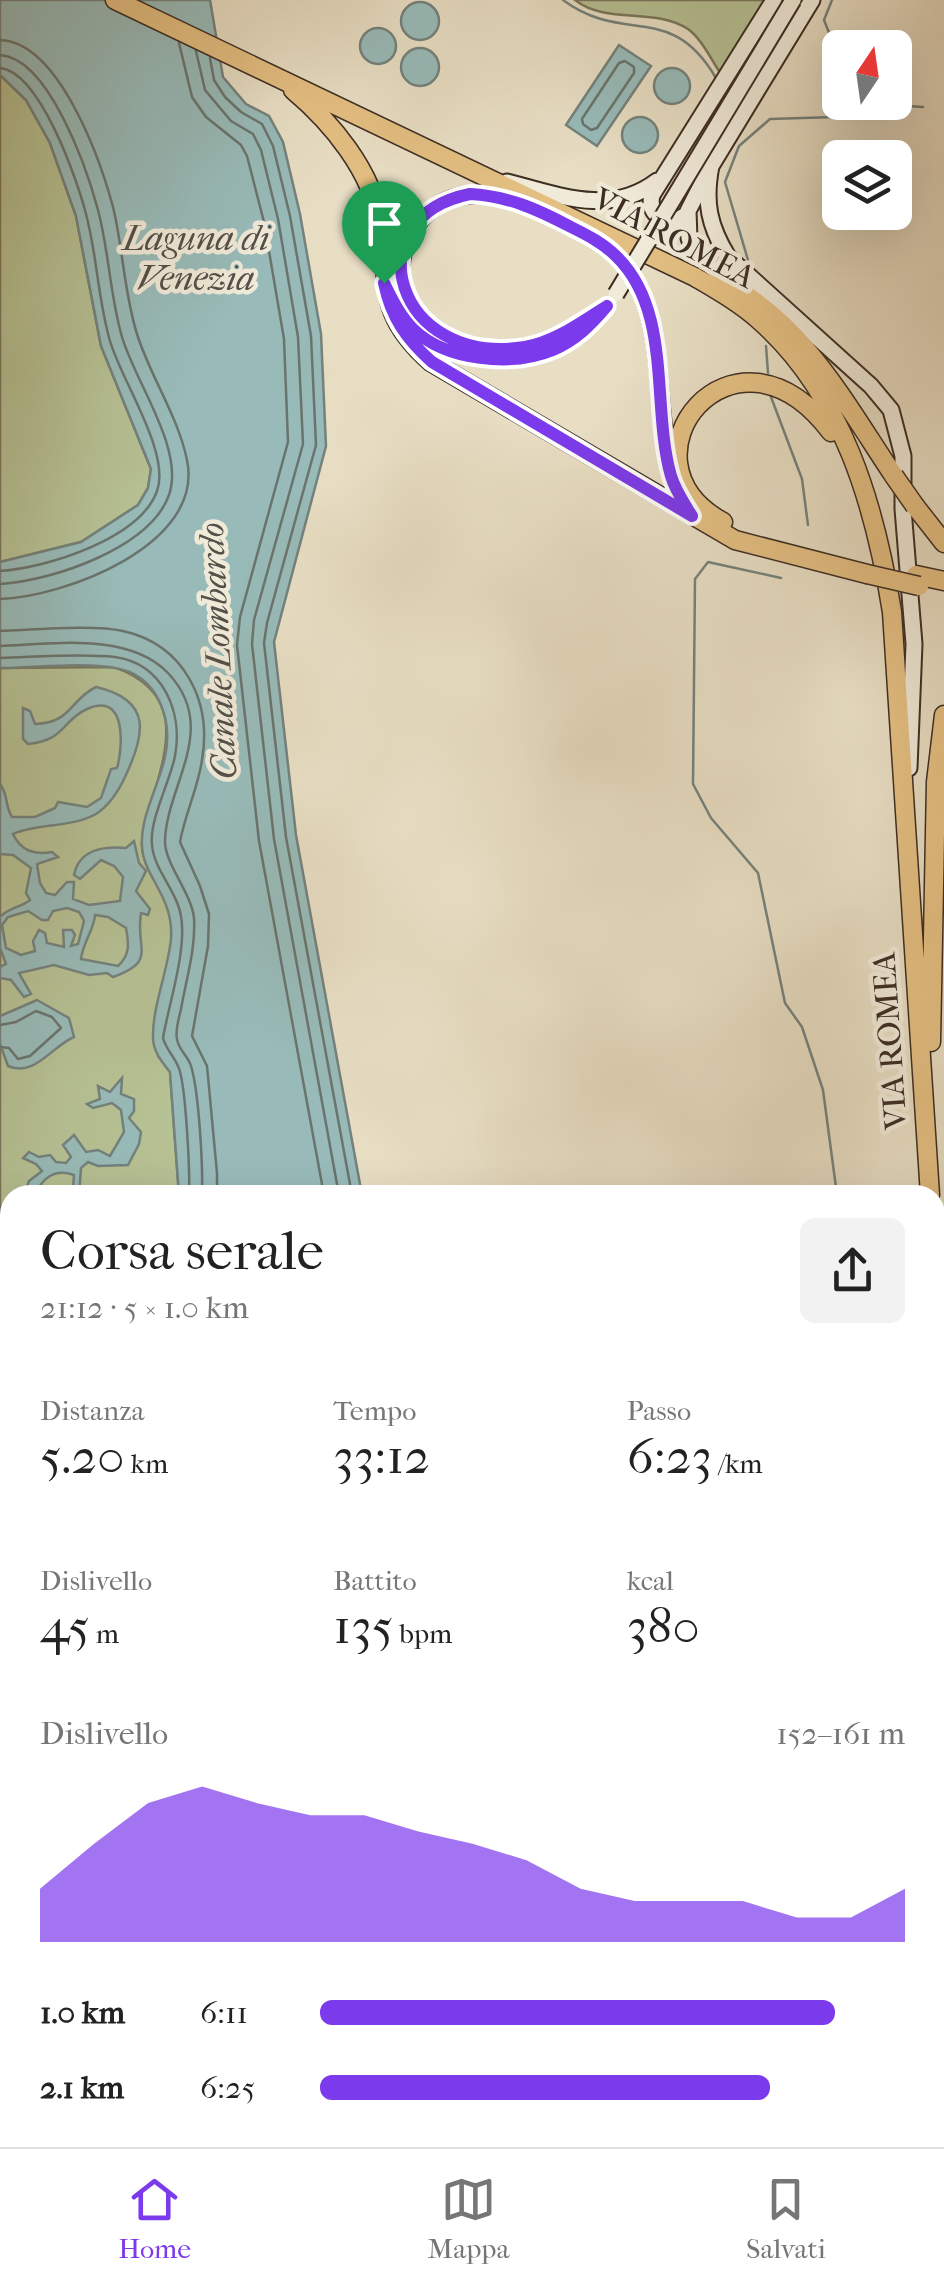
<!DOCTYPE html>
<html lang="it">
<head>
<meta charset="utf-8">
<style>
  body { margin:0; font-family:"IM FELL French Canon",serif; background:#f2f2f2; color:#222; height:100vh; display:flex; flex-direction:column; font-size:38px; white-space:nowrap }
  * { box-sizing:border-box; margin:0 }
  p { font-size:32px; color:#767676 }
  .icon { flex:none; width:55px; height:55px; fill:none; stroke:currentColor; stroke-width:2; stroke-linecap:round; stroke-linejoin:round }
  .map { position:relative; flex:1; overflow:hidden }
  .details { position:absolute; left:0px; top:1185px; width:945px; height:962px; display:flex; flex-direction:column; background:#fff; border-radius:30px 30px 0 0; box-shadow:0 10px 40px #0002 }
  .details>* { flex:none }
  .needle { width:65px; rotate:13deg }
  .fabs { position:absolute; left:822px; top:30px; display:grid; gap:20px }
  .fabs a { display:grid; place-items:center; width:90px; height:90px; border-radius:15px; background:#fff; box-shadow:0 10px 40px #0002; font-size:50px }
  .pin { position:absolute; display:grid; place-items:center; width:85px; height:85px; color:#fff; margin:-102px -42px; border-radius:50% 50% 50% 0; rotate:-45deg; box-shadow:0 0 10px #0007 }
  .pin .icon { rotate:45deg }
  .round { display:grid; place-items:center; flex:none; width:105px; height:105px; border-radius:15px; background:#f2f2f2 }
  .headline { display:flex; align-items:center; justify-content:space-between; height:170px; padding:0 40px }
  h1 { font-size:55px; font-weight:600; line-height:75px }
  .stats { display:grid; grid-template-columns:repeat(3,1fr); gap:15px; height:170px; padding:10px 40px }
  .stats div { display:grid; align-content:center }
  .stats b { font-size:50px; font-weight:600 }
  .stats small { font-size:28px; font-weight:400 }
  .stats p { font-size:28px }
  .chart { height:280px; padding:20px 40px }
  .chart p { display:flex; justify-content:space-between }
  .chart svg { width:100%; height:180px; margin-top:10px; fill:#7c3aed; opacity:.7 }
  ul { padding:0 40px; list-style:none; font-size:32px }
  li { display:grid; grid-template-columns:160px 120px 1fr; align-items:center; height:75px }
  li i { height:25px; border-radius:12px; background:#7c3aed }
  .dock { display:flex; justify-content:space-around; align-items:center; height:140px; border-top:2px solid #e0e0e0; background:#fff; font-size:28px; color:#767676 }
  .dock a { display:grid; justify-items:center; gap:5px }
  .dock .selected { color:#7c3aed }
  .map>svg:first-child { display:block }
</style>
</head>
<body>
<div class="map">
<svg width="944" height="2147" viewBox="0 0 944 2147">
  <rect width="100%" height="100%" fill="#e8dec4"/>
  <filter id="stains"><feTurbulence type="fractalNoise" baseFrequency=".002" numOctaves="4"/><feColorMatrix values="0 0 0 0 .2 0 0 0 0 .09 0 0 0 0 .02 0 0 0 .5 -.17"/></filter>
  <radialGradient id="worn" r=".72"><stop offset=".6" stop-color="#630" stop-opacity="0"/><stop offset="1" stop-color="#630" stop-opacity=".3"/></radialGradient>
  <path fill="#b6c194" stroke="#7a775c" stroke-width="2.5" d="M575,0H766L721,74C712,61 701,38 688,29C655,7 607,25 575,0Z
    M0,75L26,100L50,143L76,216L101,346L151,469L148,488L138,505L81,542L0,562Z
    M114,667C189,693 166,751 150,809C146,820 141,834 142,846C143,870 167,893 171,917C176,948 162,1021 158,1056L170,1072L179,1195H10V1225L0,1220V668Z
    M0,1379L10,1382V1700L0,1704Z"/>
  <path fill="#98bbb9" stroke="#74827d" stroke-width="2.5" fill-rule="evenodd" d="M0,0H210L223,77L246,104L269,116L283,142L300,214L321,334L326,446L274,642L296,835L362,1195H179L170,1072C162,1062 153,1051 153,1038C152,1008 168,970 171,939C174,896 143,877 142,846C140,817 159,785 165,757C173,719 158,675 115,668C84,662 33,668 0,668V562L81,542L138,505L148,488L151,469L101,346L76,216L50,143L26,100L0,75Z
    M401 21a19 19 0 1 1 38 0a19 19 0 1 1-38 0Z
    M360 46a18 18 0 1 1 36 0a18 18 0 1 1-36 0Z
    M619,45L651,66L597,146L566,125Z
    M401 67a19 19 0 1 1 38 0a19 19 0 1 1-38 0Z
    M654 86a18 18 0 1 1 36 0a18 18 0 1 1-36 0Z
    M622 135a18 18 0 1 1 36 0a18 18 0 1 1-36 0Z
    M96,687C153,700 145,735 125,777C118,792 110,805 96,814C71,828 38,823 13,834C21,851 34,855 52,852L58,857L37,864L40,883L46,893L55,895L67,882H74L73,899L89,905L120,901L123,877L114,866L101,860L80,879L74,875C79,849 103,846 126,848L134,841L139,863L146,871L136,891L150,909L148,915L141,913C135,949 158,961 113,977L107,973L89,975L54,965L19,973L31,994L24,997L11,980L0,978V967L6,964L0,948V917C9,907 20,908 30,900L26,893L31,868L13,855L0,854V784C8,793 5,807 12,817H35L55,808L58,802L87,807L101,798L111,769L117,768C123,747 127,691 87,709C61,721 66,740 28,744L23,739V708L30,711L35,724C72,723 69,700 96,687ZM67,908L79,912L84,921L78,944L71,946L75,935L72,930H63L64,947L47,943L45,933L39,930L33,941L35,951L21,955L6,948L2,925L8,917L28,911L42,920H48L53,911ZM95,915L108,917L126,928C129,944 130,955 118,966L81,959C83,942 94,930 95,915Z
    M37,1000L69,1018L74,1037C52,1046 34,1078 8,1066L0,1044V1016Z
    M122,1078L121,1094L134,1099V1111L129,1118L141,1132L139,1144L128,1165L98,1166L88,1162L81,1168L79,1195L73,1189L74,1175C54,1168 43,1178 34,1195H24L29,1181L42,1171L36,1164L23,1158L29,1152L39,1157L50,1155L56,1162L66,1163L71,1157L63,1145L74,1135L86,1152L98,1150L110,1156L124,1132L121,1110L112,1103L93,1108L87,1104L100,1099L98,1086L110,1092Z
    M0,1220L10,1225V1369L0,1365Z
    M942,1699L944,1776L935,1796V1704Z
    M178,2138H293L290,2147H168Z
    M659,2138H727L724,2147H654Z"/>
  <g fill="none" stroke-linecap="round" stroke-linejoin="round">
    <path stroke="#6a746e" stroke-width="2.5" d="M0,40C59,42 100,159 113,207C123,248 124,293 137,334C150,376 178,416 187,460C205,545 64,597 0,599
      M179,43L192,97L206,117L241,145L247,156L264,222L284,339L288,442L240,617L237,645L259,841L324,1195
      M196,51L205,90L231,121L253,134L261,150L278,219L298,337L303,444L254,620L252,644L274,839L339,1195
      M0,55C49,58 87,169 98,210C109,251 110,296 122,337C135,382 185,449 169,495C150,548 52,581 0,584
      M210,58L214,80L225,97L241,112L262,124L273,146L290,216L311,336L316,445L267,623L264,643L286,837L352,1195
      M625,61L634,67V73L597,128L591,130L583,124L582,119L619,63Z
      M0,68C40,72 77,179 86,214C97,255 98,300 110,341C121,380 171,453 157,491C140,539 46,568 0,571
      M0,631C32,630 94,624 123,631C185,645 212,702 202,760C198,788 185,814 180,842L200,886L209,914L208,946L192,1036L207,1066L217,1173V1195
      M0,646C52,644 129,632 168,673C220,728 167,784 165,840C164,863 191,892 194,918C196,948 186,980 181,1009C179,1018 175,1030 177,1039C178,1049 188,1056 191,1066C199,1092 203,1166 202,1195
      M0,658C35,657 81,653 115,657C164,664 183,713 175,756C170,782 149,820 152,845C154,870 177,891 181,916C187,950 169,1003 163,1038C166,1049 173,1055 178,1066C186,1082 190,1174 189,1195
      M0,1025L16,1022L36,1011L52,1017L61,1028L30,1056L18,1059L9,1048L0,1047"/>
    <path stroke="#74827d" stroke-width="2.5" d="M563,0C625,46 670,0 716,78
      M832,0L824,20L839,58
      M748,260L725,182L739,146L770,119L835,117L876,104L923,107
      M766,346L768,373
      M771,397L802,479L808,525
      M781,578L708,562L695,579L693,784L711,818L758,873L785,1003L802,1027L823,1090L837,1195"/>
    <defs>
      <path id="secondary" d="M711,166C704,202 709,226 728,257L871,386L891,410L903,456V509L914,644L909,768
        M507,182C558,195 610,217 657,181
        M530,204C510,199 490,193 469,195C418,199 385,258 409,304C430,343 484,354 525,347C555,342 581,322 607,306
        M687,214L673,223C658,219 648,211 652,195L774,0
        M561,222C579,231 598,240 614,254C682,316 641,436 689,512
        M731,283L694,253L689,238L688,211L711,166L812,0
        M397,309L415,332L449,349"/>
      <path id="primary" d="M115,0L695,277C717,290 740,303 759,320C843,394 875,505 892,612L930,1195
        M293,90C332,123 372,171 380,223C391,288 376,313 431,362L735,540L867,574
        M717,279C800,317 845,403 894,476
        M915,506L944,543
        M723,522C609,460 734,303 831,432
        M916,575L944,581
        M931,1042L936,782L944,715
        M935,1272L944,1417"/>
    </defs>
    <use href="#secondary" stroke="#3d2d24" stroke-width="19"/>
    <use href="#primary" stroke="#3d2d24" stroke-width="21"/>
    <use href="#secondary" stroke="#f0ead9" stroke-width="15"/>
    <use href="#primary" stroke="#e4bf82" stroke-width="18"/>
    <defs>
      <path id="secondary-bridge" d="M616,294L793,0"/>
      <path id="primary-bridge" d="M894,476L915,506
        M867,574L919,586"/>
    </defs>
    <use href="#secondary-bridge" stroke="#3d2d24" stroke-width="19" stroke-linecap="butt"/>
    <use href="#primary-bridge" stroke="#3d2d24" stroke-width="21" stroke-linecap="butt"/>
    <use href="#secondary-bridge" stroke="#f0ead9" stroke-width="15"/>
    <use href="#primary-bridge" stroke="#e4bf82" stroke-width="18"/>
  </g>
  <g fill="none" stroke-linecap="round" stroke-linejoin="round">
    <defs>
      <path id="route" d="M470,194C508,196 537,209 571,227C587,235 603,243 616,256C673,311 651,406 671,476C675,490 684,503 692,516L432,362C406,339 391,317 384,283C392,299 400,316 413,329C446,361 512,367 553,350C576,340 591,325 607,306C581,322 555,342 525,347C395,368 352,218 470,194Z"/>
    </defs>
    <use href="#route" stroke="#fff" stroke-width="20"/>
    <use href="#route" stroke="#7c3aed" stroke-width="12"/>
  </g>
  <g text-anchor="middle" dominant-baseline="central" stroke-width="9" stroke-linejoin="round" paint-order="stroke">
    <g font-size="32" fill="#3d2d24" stroke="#f0ead9">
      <text transform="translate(674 238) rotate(28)">VIA ROMEA</text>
      <text transform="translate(890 1041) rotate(-94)">VIA ROMEA</text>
    </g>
    <g font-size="35" font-style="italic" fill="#545049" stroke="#f0ead9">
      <text x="196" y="238">Laguna di<tspan x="196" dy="40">Venezia</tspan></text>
      <text transform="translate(218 651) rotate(-93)">Canale Lombardo</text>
    </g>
  </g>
  <rect width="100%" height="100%" filter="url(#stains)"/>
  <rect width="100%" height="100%" fill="url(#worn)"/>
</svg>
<div class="fabs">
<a><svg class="needle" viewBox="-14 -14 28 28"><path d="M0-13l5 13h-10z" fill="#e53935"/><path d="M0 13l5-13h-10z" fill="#767676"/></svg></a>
<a><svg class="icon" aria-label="layers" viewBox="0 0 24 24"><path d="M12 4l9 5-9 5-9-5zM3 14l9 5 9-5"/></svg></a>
</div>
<div class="pin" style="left:384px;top:283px;background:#1e9e55"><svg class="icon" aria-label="arrive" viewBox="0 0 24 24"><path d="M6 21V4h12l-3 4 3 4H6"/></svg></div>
<section class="details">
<div class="headline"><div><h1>Corsa serale</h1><p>21:12 · 5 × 1.0 km</p></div><a class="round"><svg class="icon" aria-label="share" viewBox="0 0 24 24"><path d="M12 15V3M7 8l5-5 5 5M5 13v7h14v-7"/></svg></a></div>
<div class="stats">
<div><p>Distanza</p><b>5.20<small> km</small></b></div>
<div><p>Tempo</p><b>33:12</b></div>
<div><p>Passo</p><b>6:23<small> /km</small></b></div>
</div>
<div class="stats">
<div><p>Dislivello</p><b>45<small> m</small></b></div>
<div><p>Battito</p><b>135<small> bpm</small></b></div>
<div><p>kcal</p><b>380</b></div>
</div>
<div class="chart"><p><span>Dislivello</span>152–161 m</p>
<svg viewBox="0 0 160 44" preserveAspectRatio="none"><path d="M0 44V31L10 20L20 10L30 6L40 10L50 13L60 13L70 17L80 20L90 24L100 31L110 34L120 34L130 34L140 38L150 38L160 31V44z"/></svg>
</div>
<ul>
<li><b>1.0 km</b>6:11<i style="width:88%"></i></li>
<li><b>2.1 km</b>6:25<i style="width:77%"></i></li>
</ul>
</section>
</div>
<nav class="dock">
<a class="selected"><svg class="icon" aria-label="home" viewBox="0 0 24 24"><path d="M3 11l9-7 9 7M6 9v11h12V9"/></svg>Home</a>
<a><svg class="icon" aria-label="map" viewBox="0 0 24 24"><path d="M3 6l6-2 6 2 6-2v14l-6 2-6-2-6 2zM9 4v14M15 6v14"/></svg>Mappa</a>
<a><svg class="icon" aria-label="saved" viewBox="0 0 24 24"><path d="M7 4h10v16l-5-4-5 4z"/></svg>Salvati</a>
</nav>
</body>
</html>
